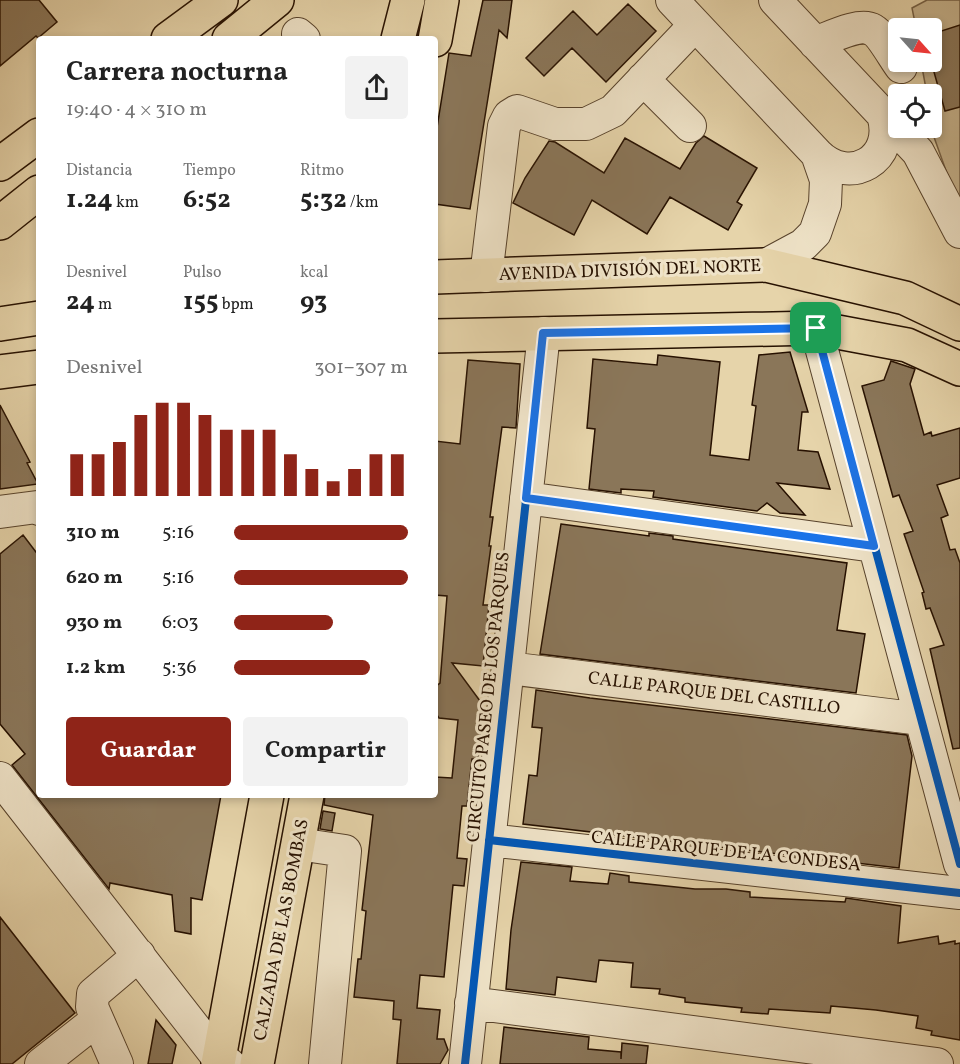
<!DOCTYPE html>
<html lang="es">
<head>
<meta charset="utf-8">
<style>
  body { margin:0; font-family:Vollkorn,serif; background:#f2f2f2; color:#222; height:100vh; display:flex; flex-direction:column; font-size:22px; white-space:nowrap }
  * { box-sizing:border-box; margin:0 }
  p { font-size:20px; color:#767676 }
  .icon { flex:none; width:33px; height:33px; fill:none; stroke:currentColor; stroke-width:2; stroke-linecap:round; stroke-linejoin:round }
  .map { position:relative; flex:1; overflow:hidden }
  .sheet { position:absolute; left:36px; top:36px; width:402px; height:762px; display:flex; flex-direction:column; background:#fff; border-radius:6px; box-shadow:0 3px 9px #0003 }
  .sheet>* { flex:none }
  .needle { width:39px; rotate:117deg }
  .fabs { position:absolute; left:888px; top:18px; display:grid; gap:12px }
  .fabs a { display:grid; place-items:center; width:54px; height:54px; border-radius:6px; background:#fff; box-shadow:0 3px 9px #0003; font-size:30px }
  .pin { position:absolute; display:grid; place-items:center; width:51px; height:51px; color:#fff; margin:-26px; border-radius:12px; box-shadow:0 3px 9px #0006 }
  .round { display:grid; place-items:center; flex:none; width:63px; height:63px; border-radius:6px; background:#f2f2f2 }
  .overview { display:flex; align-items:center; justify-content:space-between; height:102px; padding:0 30px }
  h1 { font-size:27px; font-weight:700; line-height:45px }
  .metrics { display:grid; grid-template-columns:repeat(3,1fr); gap:9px; height:102px; padding:6px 30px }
  .metrics div { display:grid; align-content:center }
  .metrics b { font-size:26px; font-weight:700 }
  .metrics small { font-size:16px; font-weight:400 }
  .metrics p { font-size:16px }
  .chart { height:168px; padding:12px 30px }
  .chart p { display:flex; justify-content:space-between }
  .chart svg { width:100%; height:108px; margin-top:6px; stroke:#8f2418; stroke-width:6 }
  .action { display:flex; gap:12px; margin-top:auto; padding:12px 30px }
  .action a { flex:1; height:69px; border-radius:6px; background:#8f2418; color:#fff; font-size:24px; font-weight:700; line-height:69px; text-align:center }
  .action a+a { background:#f2f2f2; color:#222 }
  ul { padding:0 30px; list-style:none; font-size:20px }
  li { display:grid; grid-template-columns:96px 72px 1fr; align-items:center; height:45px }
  li i { height:15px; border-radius:8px; background:#8f2418 }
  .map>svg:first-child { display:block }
</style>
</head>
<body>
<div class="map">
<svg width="960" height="1064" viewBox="0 0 960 1064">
  <rect width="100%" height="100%" fill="#e6d4aa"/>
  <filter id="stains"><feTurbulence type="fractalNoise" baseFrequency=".00333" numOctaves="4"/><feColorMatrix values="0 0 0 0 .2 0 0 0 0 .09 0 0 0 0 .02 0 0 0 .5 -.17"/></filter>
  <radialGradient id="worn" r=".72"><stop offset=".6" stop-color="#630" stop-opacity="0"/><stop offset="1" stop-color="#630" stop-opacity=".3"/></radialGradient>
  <path fill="#c6b38d" stroke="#766247" stroke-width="1.5" d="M927,0H960V210L934,137L932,94H927L921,62H932V28H916L912,8Z"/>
  <path fill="#8a7659" stroke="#271101" stroke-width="1.5" d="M0,0H39L57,22L38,38L36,36L0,66Z
    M483,0H512L507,38L499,30L470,209L435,204V140L449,53L471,56Z
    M628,4L656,31L606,82L572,48L544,76L526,58L573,11L597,35Z
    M960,25V107L945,111L932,65V34Z
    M704,136L757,168L737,202L742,205L728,230L670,197L647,234L592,200L574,235L513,203L525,178L549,141L555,142L604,173L625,138L680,169L696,143Z
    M790,352L808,412H802L798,450L818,452L830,489L777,483L805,515L780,513L767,503L757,511L653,497L654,491L621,489V493L589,489L595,429L587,428L593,359L657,365L658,355L720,362L710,455L749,460L756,406L752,405L759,355Z
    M468,360L520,364L517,413L516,428L502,427L490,517H493L489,546H491L483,605H489L483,666L452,663L483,705L482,723L478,759H472L467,806H462L457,858L467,859L464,886L453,885L444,977L420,975L417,1008L440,1010L437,1039H444L448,1050L440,1064H397L401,1020L393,1019L394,1001L354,997L358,959H361L366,911L362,910L373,815L324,805L325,795H435V777L452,778L458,720L439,718L435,712V687L440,683L447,596L435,595V441L460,444Z
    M891,361L915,369L910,384L924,435L931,432L932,436L960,428V478L937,485L948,515L941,518L950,550L955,549L960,563V748L953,749L930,649L944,645L930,608L926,609L922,593L924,592L904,534L913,531L899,495L893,497L862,386L884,380Z
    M0,405L30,462L27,463L38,484L0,489Z
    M561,524L649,536V533L673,536V539L847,563L837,630L865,634L856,693L540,654Z
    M23,535L39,556V795H221L202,900L191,898V934L175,931L172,895L110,883L109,889L12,765L25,754L0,724V554Z
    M536,690L590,698L907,735L912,756L899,868L523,824L529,775L537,776L542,728L532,727Z
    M323,811L335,813L332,831L320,829Z
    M521,862L572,867L570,881L608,884L610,873L629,876V882L695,889H726L750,892V897L845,902L846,898L901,906L898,943L938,936L939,944L955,941V944L960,943V1040L931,1035L932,1031L916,1028L918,1016L876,1010L831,1006L830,1013L769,1009L768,1014L741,1012L742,1008L685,1002V998L659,994L660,989L631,987L633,963L599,960L596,982L557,977L555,995L506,989L511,930Z
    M0,917L75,1013L12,1064H0Z
    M156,1020L176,1045L172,1064H148Z
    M504,1027L589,1037L588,1049L621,1052V1059L622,1043L648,1046L646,1064H500Z"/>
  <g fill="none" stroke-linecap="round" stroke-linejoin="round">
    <defs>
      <path id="minor" d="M672,0L817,154L826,180L825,204L815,233L803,245L766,265
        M775,0L918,152L960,232
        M298,34L304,39
        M815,43C829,38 860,22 873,30C882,35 894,58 901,67
        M643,79L690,126
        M817,154C850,187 897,159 883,115
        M486,276L504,126L509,116L517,111L555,124H586L613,111L695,25
        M816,328L960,864
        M526,498L874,546
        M0,512L37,507L39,509
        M508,668L921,719
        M0,778L219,1059L229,1064
        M489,840L960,893
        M298,844L345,851L325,1064
        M471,1003L937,1064
        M41,1064L97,1020
        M117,1064L92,1007L93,994L139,955
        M465,1064L544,333"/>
      <path id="major" d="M168,39L221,0
        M229,39L277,0
        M398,39L408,0
        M435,40L442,0
        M0,164L39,135
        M0,223L39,192
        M435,277L766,265L905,298L960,324
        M0,324L39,318
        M435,336L816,328L907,345L960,369
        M0,372L39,367
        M218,1064L267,795
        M257,1064L307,795"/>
    </defs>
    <use href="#minor" stroke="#57422b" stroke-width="34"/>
    <use href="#major" stroke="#271101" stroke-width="36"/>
    <use href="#minor" stroke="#efe3c8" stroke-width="32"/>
    <use href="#major" stroke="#e6d4aa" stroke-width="33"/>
    <defs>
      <path id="cycleway" d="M816,328L960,864
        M489,840L960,893
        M465,1064L544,333"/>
    </defs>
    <use href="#cycleway" stroke="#efe3c8" stroke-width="11"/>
    <use href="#cycleway" stroke="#0057b8" stroke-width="8"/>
  </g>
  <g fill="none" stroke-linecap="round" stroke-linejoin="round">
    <defs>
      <path id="route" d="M816,328L874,546L526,498L543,333Z"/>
    </defs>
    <use href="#route" stroke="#fff" stroke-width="12"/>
    <use href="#route" stroke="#1a73e8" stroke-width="8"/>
  </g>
  <g text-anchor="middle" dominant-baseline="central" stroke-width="6" stroke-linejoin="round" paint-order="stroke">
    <g font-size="18" fill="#271101" stroke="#efe3c8">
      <text transform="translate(630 271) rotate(-2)">AVENIDA DIVISIÓN DEL NORTE</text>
      <text transform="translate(714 694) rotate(7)">CALLE PARQUE DEL CASTILLO</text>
      <text transform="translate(489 697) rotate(-84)">CIRCUITO PASEO DE LOS PARQUES</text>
      <text transform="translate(726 852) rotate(6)">CALLE PARQUE DE LA CONDESA</text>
      <text transform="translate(282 930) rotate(-79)">CALZADA DE LAS BOMBAS</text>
    </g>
  </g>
  <rect width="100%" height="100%" filter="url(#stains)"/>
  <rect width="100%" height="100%" fill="url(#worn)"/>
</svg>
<div class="fabs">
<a><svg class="needle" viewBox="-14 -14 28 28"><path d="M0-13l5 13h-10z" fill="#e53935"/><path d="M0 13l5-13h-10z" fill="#767676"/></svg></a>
<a><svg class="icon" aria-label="locate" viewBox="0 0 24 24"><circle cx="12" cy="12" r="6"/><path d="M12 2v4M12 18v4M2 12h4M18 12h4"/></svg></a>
</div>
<div class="pin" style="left:816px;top:328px;background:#1e9e55"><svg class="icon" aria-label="arrive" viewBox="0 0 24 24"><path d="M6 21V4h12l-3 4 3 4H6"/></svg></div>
<section class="sheet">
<div class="overview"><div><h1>Carrera nocturna</h1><p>19:40 · 4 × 310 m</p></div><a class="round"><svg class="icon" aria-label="share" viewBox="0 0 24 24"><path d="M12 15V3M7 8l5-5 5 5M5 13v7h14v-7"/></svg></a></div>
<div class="metrics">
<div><p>Distancia</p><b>1.24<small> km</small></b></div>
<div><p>Tiempo</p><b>6:52</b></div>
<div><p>Ritmo</p><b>5:32<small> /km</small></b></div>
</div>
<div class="metrics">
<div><p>Desnivel</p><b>24<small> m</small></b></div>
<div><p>Pulso</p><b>155<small> bpm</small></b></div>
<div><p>kcal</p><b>93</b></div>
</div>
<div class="chart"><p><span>Desnivel</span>301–307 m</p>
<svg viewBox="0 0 160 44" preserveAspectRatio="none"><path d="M5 44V27M15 44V27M25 44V22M35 44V11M45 44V6M55 44V6M65 44V11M75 44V17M85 44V17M95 44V17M105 44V27M115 44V33M125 44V38M135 44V33M145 44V27M155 44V27"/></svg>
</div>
<ul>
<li><b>310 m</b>5:16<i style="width:100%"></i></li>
<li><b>620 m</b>5:16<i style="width:100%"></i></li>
<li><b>930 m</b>6:03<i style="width:57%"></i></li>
<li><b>1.2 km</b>5:36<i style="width:78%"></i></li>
</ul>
<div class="action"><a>Guardar</a><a>Compartir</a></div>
</section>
</div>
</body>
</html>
